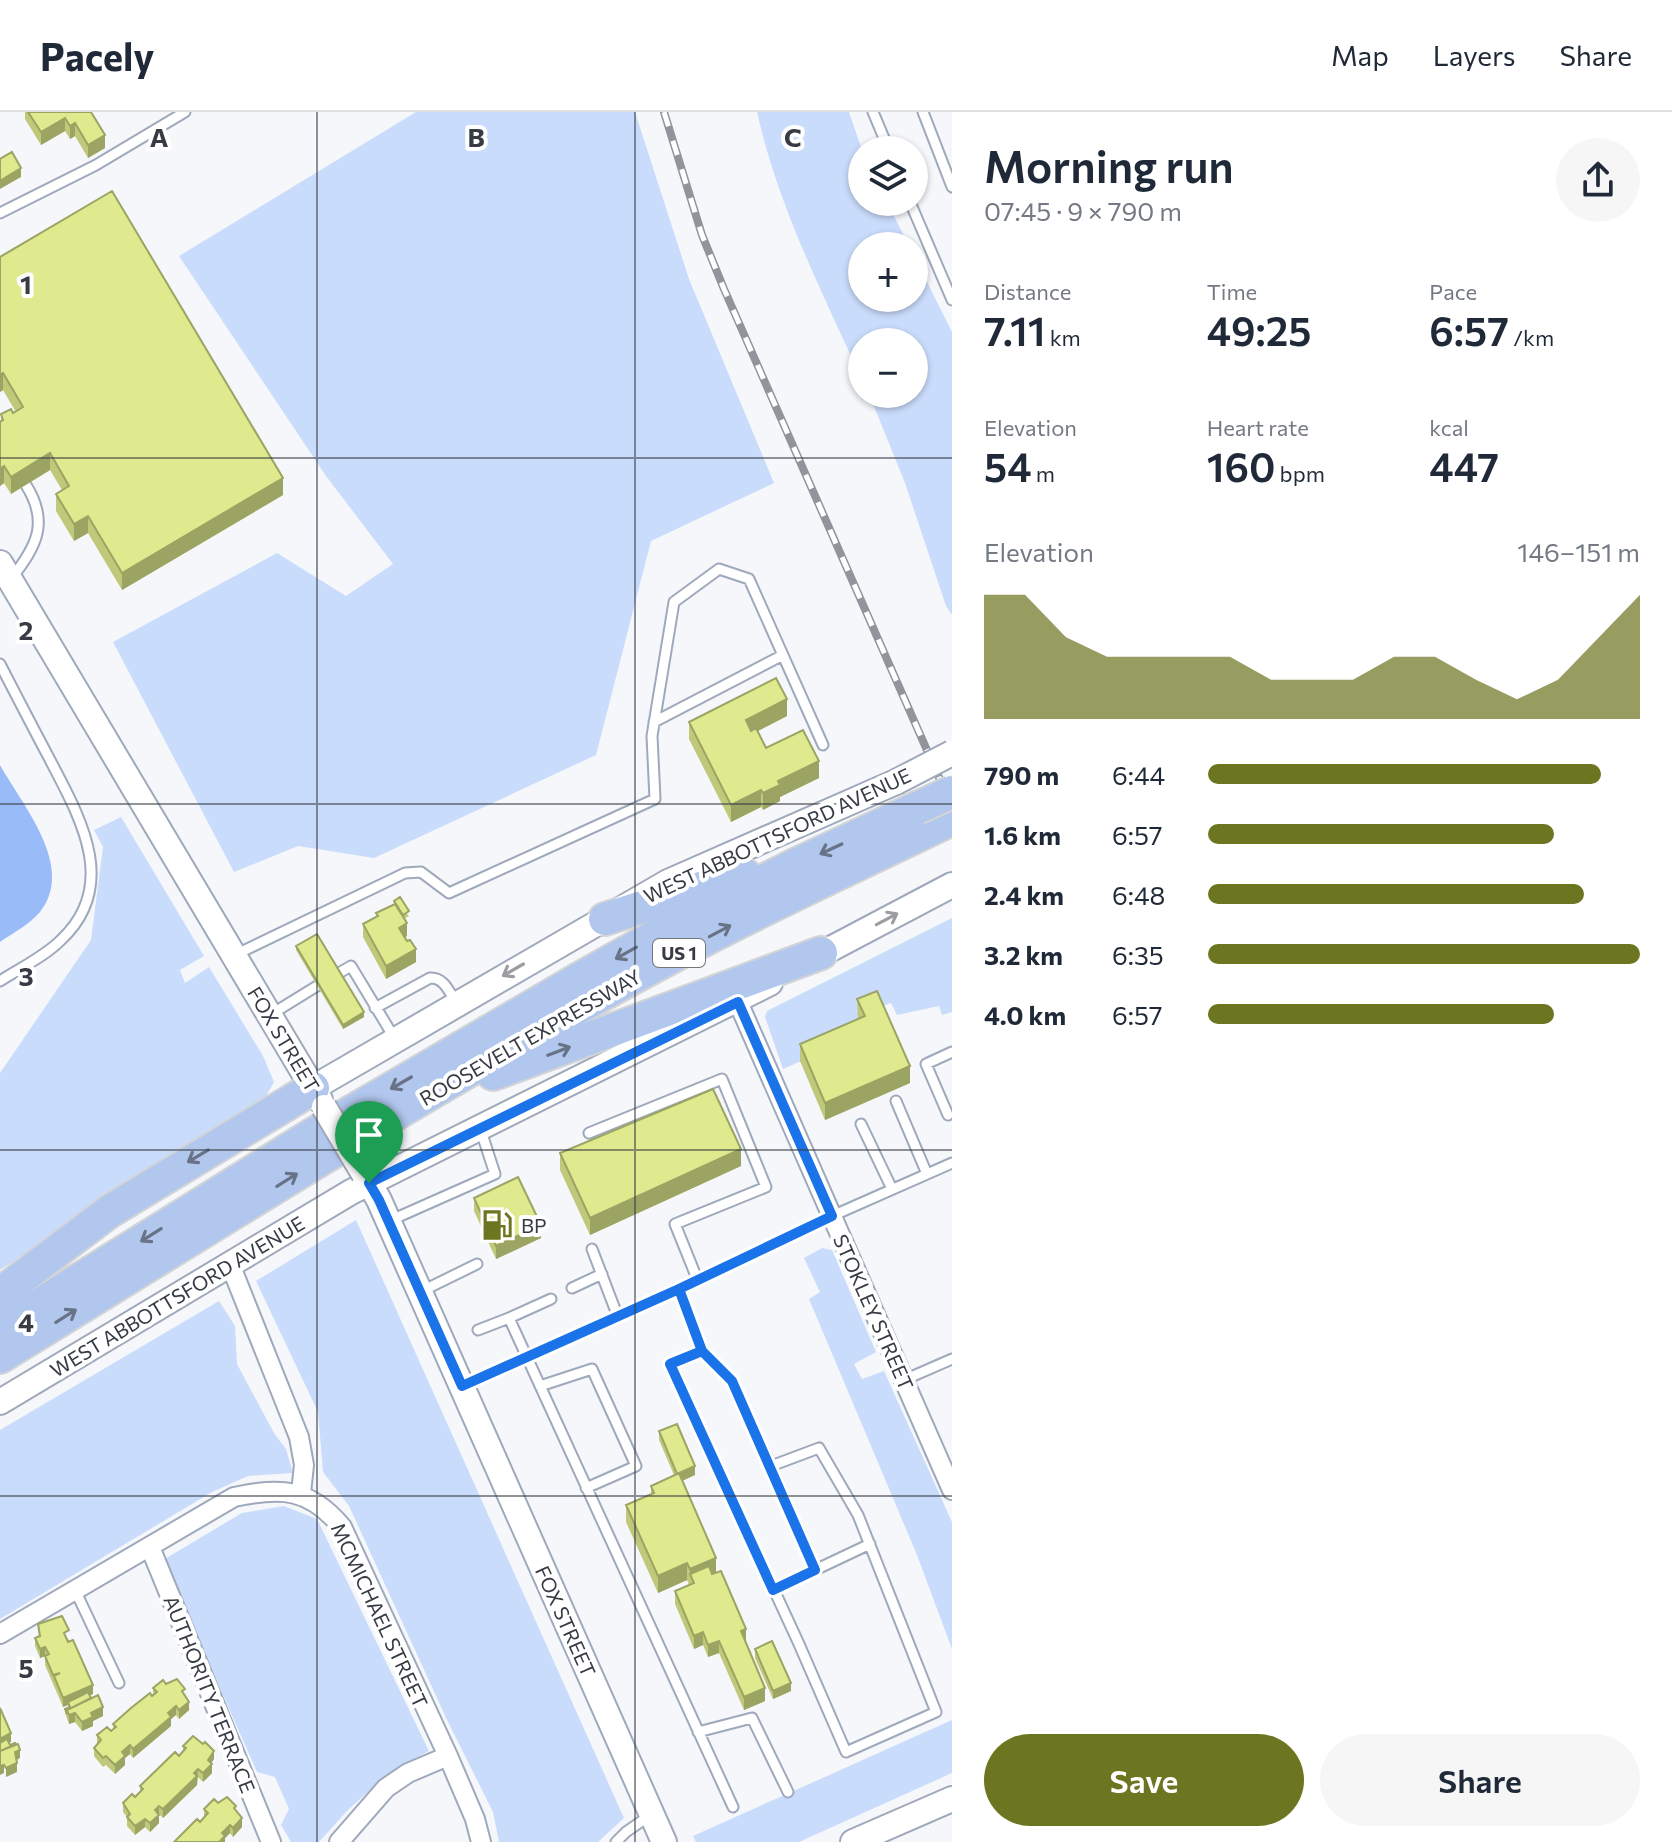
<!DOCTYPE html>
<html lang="en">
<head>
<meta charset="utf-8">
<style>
  body { margin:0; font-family:Commissioner,sans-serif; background:#f6f6f7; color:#1f2937; height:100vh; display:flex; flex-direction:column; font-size:30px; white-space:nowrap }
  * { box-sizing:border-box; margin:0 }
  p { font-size:26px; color:#747a83 }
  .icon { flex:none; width:44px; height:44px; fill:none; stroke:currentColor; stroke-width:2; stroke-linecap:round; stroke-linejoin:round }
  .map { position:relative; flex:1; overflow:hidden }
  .side { display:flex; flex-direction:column; background:#fff; width:720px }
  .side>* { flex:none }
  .fabs { position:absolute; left:848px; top:24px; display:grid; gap:16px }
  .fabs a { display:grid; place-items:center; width:80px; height:80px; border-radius:50%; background:#fff; box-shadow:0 2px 6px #0004; font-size:40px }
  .pin { position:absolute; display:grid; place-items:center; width:68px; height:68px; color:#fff; margin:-82px -34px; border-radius:50% 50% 50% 0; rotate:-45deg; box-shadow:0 0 8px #0007 }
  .pin .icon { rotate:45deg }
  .round { display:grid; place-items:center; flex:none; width:84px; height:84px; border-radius:42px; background:#f6f6f7 }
  .overview { display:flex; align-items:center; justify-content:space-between; height:136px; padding:0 32px }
  h1 { font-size:44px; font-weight:600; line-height:60px }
  .stats { display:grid; grid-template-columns:repeat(3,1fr); gap:12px; height:136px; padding:8px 32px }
  .stats div { display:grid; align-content:center }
  .stats b { font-size:40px; font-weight:600 }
  .stats small { font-size:22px; font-weight:400 }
  .stats p { font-size:22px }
  .chart { height:224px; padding:16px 32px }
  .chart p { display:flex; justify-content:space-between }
  .chart svg { width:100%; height:144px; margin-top:8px; fill:#6c751f; opacity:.7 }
  .cta { display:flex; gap:16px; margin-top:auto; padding:16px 32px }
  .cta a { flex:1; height:92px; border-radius:48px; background:#6c751f; color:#fff; font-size:32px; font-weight:600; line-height:92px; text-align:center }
  .cta a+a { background:#f6f6f7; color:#1f2937 }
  ul { padding:0 32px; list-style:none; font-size:26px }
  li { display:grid; grid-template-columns:128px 96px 1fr; align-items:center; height:60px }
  li i { height:20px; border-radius:10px; background:#6c751f }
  header { display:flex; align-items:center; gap:48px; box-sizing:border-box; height:112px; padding:0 40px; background:#fff; border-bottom:2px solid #e0e1e3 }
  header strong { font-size:38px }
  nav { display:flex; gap:44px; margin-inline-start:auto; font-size:28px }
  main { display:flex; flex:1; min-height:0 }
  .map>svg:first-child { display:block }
</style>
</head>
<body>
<header>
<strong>Pacely</strong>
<nav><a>Map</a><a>Layers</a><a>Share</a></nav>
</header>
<main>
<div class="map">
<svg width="952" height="1730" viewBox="0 0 952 1730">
  <rect width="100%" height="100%" fill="#f5f7fb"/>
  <path fill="#cadcfc" d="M416,0H635L689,167L774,371L651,429L596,643L374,746L298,734L234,760L113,530L277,441L346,484L393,452L326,364L179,144Z
    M757,0H849L862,38V90H887L909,134H862V186H914V144L952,220V503L946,494L905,371L869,282H914V230H862V268C822,180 778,94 757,0Z
    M121,705L204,844L180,858L185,871L209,855L263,944L274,970L262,991L0,1158V961L91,828L103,735L94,718Z
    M952,806V900L942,903L939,894L897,903L891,891L877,896L865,921L783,957L765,905L767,899Z
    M356,1108L624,1706L598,1730H499L493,1700L447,1608L349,1394L323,1360L318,1300L256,1169Z
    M822,1136L832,1138L876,1240L854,1252L862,1267L884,1259L952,1410V1537L917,1443L809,1187L820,1180L804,1146Z
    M219,1189L235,1214L237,1252L274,1321L286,1337L293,1361L248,1364L212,1380L0,1507V1318Z
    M284,1394L317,1407L429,1639L389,1661L348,1698L319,1730H291L281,1713L289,1697L275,1665L257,1660L163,1448L242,1401Z
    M952,1608V1661L799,1730H696L693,1724Z"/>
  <path fill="#99bbf7" d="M0,653C23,694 76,755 40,800C30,812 13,821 0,830Z"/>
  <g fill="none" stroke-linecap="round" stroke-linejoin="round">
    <defs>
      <path id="lane" d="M873,0L889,38
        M923,0L952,75
        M910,90L952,188
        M0,101L96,53L185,0
        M11,467C36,435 50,411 26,373
        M0,552C16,583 32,614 48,644C78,702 121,772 61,828C44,845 20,856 0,869
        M654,610L783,543
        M237,842L405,761L421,760L449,781L655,687L652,624L674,490L719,457L749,467L823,633
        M339,861L351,854L395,927
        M375,896L430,866C444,865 449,880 456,890
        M270,903L317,874
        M896,989L927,1062
        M948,1003L926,952L952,940
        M861,1012L892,1077
        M589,1021L722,967L766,1075L675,1112L698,1169
        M389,1109L495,1062L481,1019
        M592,1137L618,1205
        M572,1176L602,1162
        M679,1177L702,1239L670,1252L799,1532L846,1640L936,1600L858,1403L819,1336L771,1354L732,1269L702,1239
        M420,1180L477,1152
        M551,1187L509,1206L733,1695
        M478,1218L509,1206
        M904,1268L952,1247
        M462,1274L698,1169L832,1104L952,1051
        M540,1274L592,1257L636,1354L586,1376
        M771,1354L815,1458L773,1478
        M815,1458L870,1432
        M75,1478L119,1571
        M698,1620L752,1606L788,1680
        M616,1730L626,1720L649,1704"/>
      <path id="street" d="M738,890L952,1378
        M230,1152L299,1325L304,1353L301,1381
        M150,1435L271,1730
        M0,1522L234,1385C282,1375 309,1376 342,1415L448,1644L475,1707L481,1730
        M339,1730L386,1676L408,1661L448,1644"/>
      <path id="secondary" d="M0,451L320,988
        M806,850L952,773
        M313,976L668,770L896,670
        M364,1062L379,1088L664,1730
        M0,1290L351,1080L770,871
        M853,1730L952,1687"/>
      <path id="highway" d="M605,807L744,762
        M493,962L821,841
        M0,1182L110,1099L313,976
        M0,1217L312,1023L579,867L661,821L795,753L917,696
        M0,1245C223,1108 444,966 675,843C766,794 860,752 952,707"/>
    </defs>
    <use href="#lane" stroke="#9ea9bb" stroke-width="13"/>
    <use href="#street" stroke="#9ea9bb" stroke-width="22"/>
    <use href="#secondary" stroke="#9ea9bb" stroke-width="28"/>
    <use href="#highway" stroke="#d3d4d6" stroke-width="36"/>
    <use href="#lane" stroke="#fff" stroke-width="9"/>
    <use href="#street" stroke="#fff" stroke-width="18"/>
    <use href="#secondary" stroke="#fff" stroke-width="24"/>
    <use href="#highway" stroke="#b1c7ed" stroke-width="32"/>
    <defs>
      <path id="rail" d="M664,0L702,123L724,177L952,695"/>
    </defs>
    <use href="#rail" stroke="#91949a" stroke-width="8"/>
    <use href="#rail" stroke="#fff" stroke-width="5" stroke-dasharray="15" stroke-linecap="butt"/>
    <defs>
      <path id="secondary-bridge" d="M896,670L952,641
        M324,995L364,1062"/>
      <path id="highway-bridge" d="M917,696L952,680"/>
    </defs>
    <use href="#secondary-bridge" stroke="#9ea9bb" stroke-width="28" stroke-linecap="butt"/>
    <use href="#highway-bridge" stroke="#d3d4d6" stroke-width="36" stroke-linecap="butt"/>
    <use href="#secondary-bridge" stroke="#fff" stroke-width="24"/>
    <use href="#highway-bridge" stroke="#b1c7ed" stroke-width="32"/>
  </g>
  <path fill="#bfc979" d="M25,0H91L105,36L88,46L75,24L70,27L65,19L41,33L25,7Z
    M0,145L283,383L122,478L88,421L74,429L56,399V382L62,378L50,358L11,382L4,371L0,374L1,302L16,300L3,278L0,280Z
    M787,604L758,619L766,636L819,666L780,685V689L763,698L761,695L731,710L689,627V610Z
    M394,789L409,804L404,807L407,824L405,825L416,850L386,867L363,825V812L376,805V801L394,792Z
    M296,834L364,905L343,917L296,838Z
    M857,887L910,971L825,1008L800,949V932L858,907Z
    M560,1041L741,1054L590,1123L560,1058Z
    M474,1086L541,1126L496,1147L474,1099Z
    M659,1319L695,1363L682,1369L716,1461L746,1530L765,1589L744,1598L719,1541L708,1545L703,1533L694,1537L675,1492V1479L689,1473L687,1468L658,1481L626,1410V1393L651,1382V1374L674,1363L659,1328Z
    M38,1512L69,1527L67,1528L93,1582L90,1583L103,1604L93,1609V1614L82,1619L75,1610L69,1612L65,1601V1597L68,1595V1593L63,1595L45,1553V1544L40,1546L35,1534V1526L39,1524Z
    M755,1537L791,1579L773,1587L755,1546Z
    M166,1572L185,1583L189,1598L179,1607L176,1603L171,1607V1614L133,1646L130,1642L125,1646V1653L115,1662L106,1653L103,1655L94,1644V1636L97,1632V1623L113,1617V1612L153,1583V1576Z
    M183,1634L214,1647L211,1651L212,1661L203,1670L198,1665L197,1673L163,1706L159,1702V1711L150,1720L145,1715L135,1723L127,1714V1705L123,1700V1691L135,1685L140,1680V1674L179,1644L183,1639Z
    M218,1691L236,1699L242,1715L233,1725L230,1721L225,1726V1730L200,1710L204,1705V1697Z"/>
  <path fill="#9ba463" d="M65,6V19L41,33V20Z
    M75,11V24L70,27V14Z
    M105,23V36L88,46V33Z
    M21,56V65L0,77V69Z
    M3,261V278L0,280V263Z
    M50,341V358L11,382V365Z
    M4,354V371L0,374V357Z
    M283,366V383L122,478V461Z
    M88,404V421L74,429V412Z
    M787,587V604L746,625V608Z
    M819,649V666L780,685V689L763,698V681L778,669Z
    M761,678V695L731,710V693Z
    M407,811V824L399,829V816Z
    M416,837V850L386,867V854Z
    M364,900V905L343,917V913Z
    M910,954V971L825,1008V991Z
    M741,1037V1054L590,1123V1106Z
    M541,1113V1126L496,1147V1134Z
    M695,1354V1363L677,1371V1362Z
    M716,1446V1463L694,1471L690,1462V1457Z
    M687,1451V1468L658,1481V1464Z
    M746,1517V1530L741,1532V1519Z
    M703,1520V1533L694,1537V1524Z
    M719,1529V1541L708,1545V1533Z
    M45,1535V1544L40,1546V1537Z
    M791,1571V1579L773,1587V1579Z
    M93,1573V1582L69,1592L68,1590V1593L63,1595V1586Z
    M765,1576V1589L744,1598V1585Z
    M189,1590V1598L179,1607V1598Z
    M93,1594L75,1603V1610L69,1612V1603Z
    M176,1594V1603L171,1607V1614L133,1646V1637Z
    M103,1595V1604L93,1609V1614L82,1619V1610L91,1601Z
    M11,1621V1630L0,1635V1627Z
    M130,1633V1642L125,1646V1653L115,1662V1653L122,1640Z
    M20,1638V1646L15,1649L0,1648Z
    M214,1639V1647L208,1656L212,1652V1661L203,1670V1661L208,1648Z
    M17,1651V1660L6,1665V1656Z
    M4,1653V1661L0,1663V1654Z
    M198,1657L197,1673L163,1706V1697Z
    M159,1694V1711L150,1720V1711L155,1698Z
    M242,1706V1715L233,1725V1716Z
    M145,1707V1715L135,1723V1714Z
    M230,1713V1721L225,1726V1730H219L222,1721Z"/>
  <path fill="#deea8d" stroke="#9ba463" stroke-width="2" d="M28,0H91L105,23L88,33L75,11L70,14L65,6L41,20Z
    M12,40L21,56L0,69V47Z
    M112,79L283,366L122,461L88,404L74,412L56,382L69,374L50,341L11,365L4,354L0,357V310L3,308L1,302L11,297L13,301L23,295L3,261L0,263V145Z
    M776,566L787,587L746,608L751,619L756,616L766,636L803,618L819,649L778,669L780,673L763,681L761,678L731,693L689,610Z
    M400,785L409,799L403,803L394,789Z
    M395,792L407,811L399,816L407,829L410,828L416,837L386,854L363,812L378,804L376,801Z
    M317,822L364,900L343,913L296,834Z
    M877,879L910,954L825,991L800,932L865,904L857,887Z
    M713,977L741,1037L590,1106L560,1041Z
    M518,1065L541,1113L496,1134L474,1086Z
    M677,1312L695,1354L677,1362L659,1319Z
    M679,1361L716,1446L690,1457L687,1451L658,1464L626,1393L654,1381L651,1374Z
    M709,1454L712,1462L721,1459L746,1517L741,1519L765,1576L744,1585L719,1529L708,1533L703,1520L694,1524L675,1479L694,1471L690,1462Z
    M62,1504L69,1518L64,1521L68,1530L73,1528L93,1573L63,1586L54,1564L60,1561L53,1563L45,1544L49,1542L45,1535L40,1537L35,1526L40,1524L38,1512Z
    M772,1529L791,1571L773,1579L755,1537Z
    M177,1567L185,1577L182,1579L189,1590L179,1598L176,1594L168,1601L171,1605L133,1637L130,1633L122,1640L125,1644L115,1653L106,1644L103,1646L94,1636L101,1628L97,1623L107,1615L111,1619L116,1615L113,1612L131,1596L150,1581L152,1584L157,1580L153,1576L163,1568L166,1572Z
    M88,1580L91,1586L67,1598V1602L65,1597L70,1595L68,1590Z
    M98,1583L103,1595L91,1601L93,1605L82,1610L75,1601L69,1603L67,1598Z
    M0,1596L11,1621L0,1627Z
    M193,1624L203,1632L205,1630L214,1639L208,1648L212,1652L203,1661L198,1657L194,1661L197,1664L163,1697L159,1694L155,1698L159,1703L150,1711L145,1707L135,1714L127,1705L130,1702L123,1691L132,1682L135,1685L143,1677L140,1674L175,1640L179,1644L186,1636L183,1634Z
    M7,1627L10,1633L15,1631L16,1632L0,1639V1631Z
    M18,1632L20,1638L15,1640L17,1651L6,1656L4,1653L0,1654V1639Z
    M227,1685L236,1694L234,1696L242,1706L233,1716L230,1713L222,1721L225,1724L219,1730H174L197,1707L200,1710L208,1701L204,1697L214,1687L218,1691Z"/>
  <defs><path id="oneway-shaft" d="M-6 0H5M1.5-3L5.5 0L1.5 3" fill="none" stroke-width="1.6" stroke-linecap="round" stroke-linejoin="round" transform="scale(2)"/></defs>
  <g stroke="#687387">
    <use href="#oneway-shaft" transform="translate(831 737) rotate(155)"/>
    <use href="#oneway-shaft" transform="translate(720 819) rotate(-28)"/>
    <use href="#oneway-shaft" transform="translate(626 841) rotate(151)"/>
    <use href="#oneway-shaft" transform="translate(559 939) rotate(-21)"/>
    <use href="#oneway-shaft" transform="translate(401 971) rotate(150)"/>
    <use href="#oneway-shaft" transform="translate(198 1044) rotate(149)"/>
    <use href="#oneway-shaft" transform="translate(287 1068) rotate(-32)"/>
    <use href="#oneway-shaft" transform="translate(151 1123) rotate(148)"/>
    <use href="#oneway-shaft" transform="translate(66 1204) rotate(-32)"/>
  </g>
  <g stroke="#9b9da1">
    <use href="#oneway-shaft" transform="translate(887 807) rotate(-28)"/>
    <use href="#oneway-shaft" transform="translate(513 858) rotate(150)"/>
  </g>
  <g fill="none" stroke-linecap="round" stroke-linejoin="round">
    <defs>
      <path id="route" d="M369,1071L379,1088L462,1274L679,1177L702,1239L732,1269L815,1458L773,1478L670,1252L702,1239L679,1177L832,1104L738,890L369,1071"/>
    </defs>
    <use href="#route" stroke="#fff" stroke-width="16"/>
    <use href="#route" stroke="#1a73e8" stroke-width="10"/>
  </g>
  <path fill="none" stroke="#373b43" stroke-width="2" stroke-opacity="0.55" d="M317,0V1730M635,0V1730M0,346H952M0,692H952M0,1038H952M0,1384H952"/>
  <defs>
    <symbol id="fuel-bare" viewBox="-9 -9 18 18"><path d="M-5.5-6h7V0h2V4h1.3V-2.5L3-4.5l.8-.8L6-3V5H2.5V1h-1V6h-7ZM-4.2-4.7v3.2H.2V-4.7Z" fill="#6c751f" stroke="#fff" stroke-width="2.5" paint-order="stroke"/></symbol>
  </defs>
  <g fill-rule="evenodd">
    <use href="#fuel-bare" x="475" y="1091" width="44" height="44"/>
  </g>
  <g text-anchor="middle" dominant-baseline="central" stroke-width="8" stroke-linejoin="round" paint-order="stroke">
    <rect fill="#fff" stroke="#73767b" stroke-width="2" x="653" y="827" width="52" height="28" rx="6"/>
    <g font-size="18" font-weight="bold" fill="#373b43">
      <text x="679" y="841">US 1</text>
    </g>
    <g font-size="20" fill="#373b43" stroke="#fff">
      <text transform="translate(777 723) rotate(-25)">WEST ABBOTTSFORD AVENUE</text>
      <text transform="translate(530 925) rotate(-30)">ROOSEVELT EXPRESSWAY</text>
      <text transform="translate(284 927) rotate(59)">FOX STREET</text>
      <text transform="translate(177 1184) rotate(-31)">WEST ABBOTTSFORD AVENUE</text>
      <text transform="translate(874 1200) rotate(66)">STOKLEY STREET</text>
      <text transform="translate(380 1503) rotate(65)">MCMICHAEL STREET</text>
      <text transform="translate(566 1509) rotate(66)">FOX STREET</text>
      <text transform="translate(210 1582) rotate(68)">AUTHORITY TERRACE</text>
    </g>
    <g font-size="20" fill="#373b43" stroke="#fff" text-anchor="start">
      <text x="521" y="1113">BP</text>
    </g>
  </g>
  <g font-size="26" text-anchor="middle" font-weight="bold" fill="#373b43" stroke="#fff" stroke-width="8" stroke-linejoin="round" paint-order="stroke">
    <text x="159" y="35">A</text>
    <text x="476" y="35">B</text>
    <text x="793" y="35">C</text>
    <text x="26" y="182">1</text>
    <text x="26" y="528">2</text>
    <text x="26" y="874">3</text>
    <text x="26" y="1220">4</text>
    <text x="26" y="1566">5</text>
  </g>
</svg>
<div class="fabs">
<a><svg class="icon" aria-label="layers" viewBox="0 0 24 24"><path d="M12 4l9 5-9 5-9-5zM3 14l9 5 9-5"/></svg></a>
<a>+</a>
<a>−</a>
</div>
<div class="pin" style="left:369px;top:1071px;background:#1e9e55"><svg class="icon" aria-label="arrive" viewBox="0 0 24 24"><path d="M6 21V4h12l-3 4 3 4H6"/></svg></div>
</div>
<section class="side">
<div class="overview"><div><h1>Morning run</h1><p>07:45 · 9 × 790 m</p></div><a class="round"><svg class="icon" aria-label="share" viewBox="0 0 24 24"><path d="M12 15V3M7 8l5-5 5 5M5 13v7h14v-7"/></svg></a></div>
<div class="stats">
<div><p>Distance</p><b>7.11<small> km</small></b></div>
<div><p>Time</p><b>49:25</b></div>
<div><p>Pace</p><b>6:57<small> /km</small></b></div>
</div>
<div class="stats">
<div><p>Elevation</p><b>54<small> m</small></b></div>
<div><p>Heart rate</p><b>160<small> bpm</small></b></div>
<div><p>kcal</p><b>447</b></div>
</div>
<div class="chart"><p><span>Elevation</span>146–151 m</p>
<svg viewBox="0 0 160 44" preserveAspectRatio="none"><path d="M0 44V6L10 6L20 19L30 25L40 25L50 25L60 25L70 32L80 32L90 32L100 25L110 25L120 32L130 38L140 32L150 19L160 6V44z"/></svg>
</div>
<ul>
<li><b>790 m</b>6:44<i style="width:91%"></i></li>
<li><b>1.6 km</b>6:57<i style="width:80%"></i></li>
<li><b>2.4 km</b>6:48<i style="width:87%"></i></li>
<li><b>3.2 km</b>6:35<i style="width:100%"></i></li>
<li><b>4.0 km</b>6:57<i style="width:80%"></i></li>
</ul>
<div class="cta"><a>Save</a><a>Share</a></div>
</section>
</main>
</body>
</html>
